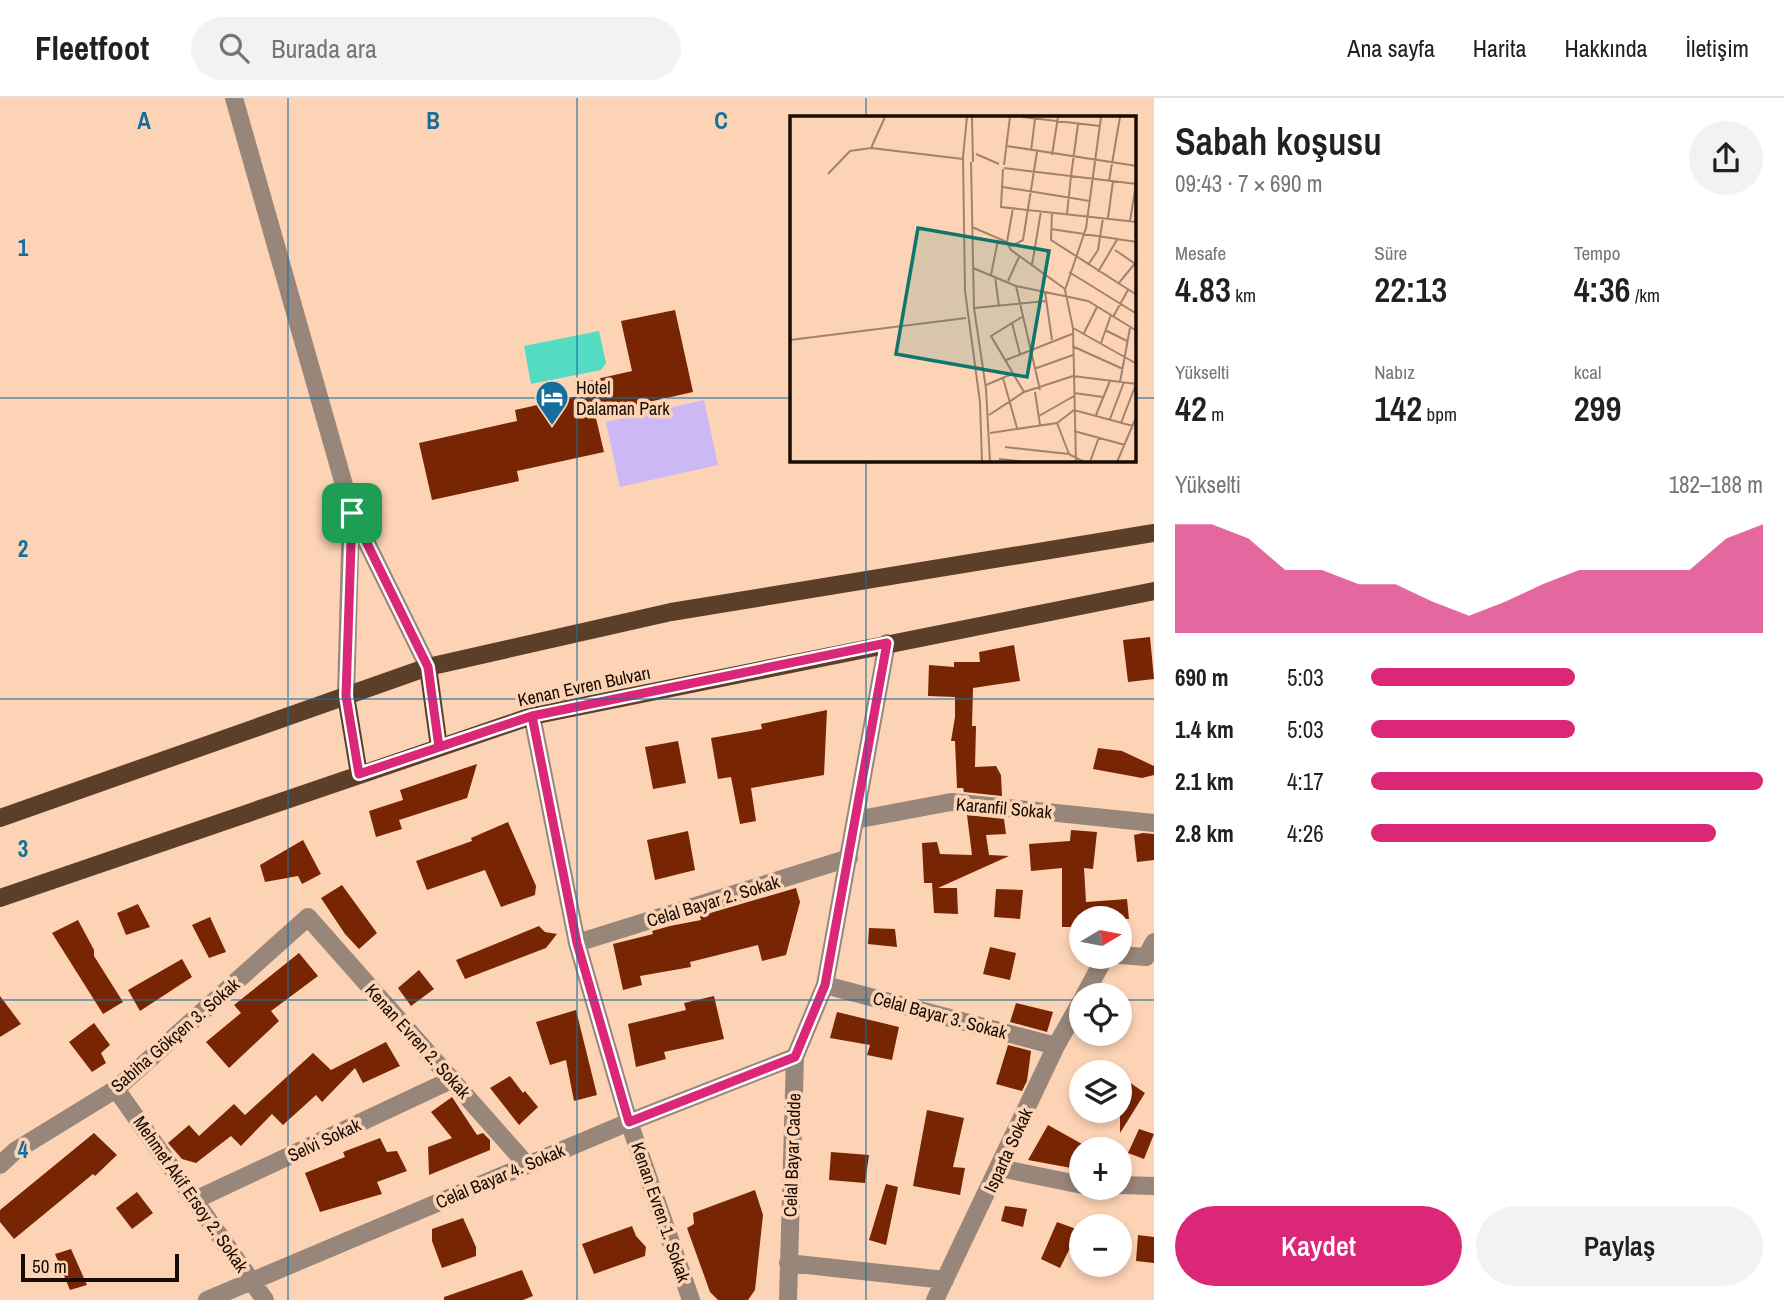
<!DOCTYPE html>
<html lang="tr">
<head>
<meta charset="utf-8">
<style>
  body { margin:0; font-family:"Archivo Narrow",sans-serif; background:#f2f2f2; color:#202124; height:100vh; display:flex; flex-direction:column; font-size:26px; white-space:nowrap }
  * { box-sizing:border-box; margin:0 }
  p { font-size:23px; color:#757577 }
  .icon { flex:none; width:38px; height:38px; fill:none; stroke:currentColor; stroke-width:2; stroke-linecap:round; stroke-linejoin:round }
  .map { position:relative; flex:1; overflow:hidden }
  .panel { display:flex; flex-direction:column; background:#fff; width:630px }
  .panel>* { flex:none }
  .needle { width:46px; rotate:80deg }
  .controls { position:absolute; left:1069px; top:808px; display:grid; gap:14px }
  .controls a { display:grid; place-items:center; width:63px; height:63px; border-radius:50%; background:#fff; box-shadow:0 4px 10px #0003; font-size:35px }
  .scale { position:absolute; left:21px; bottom:18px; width:158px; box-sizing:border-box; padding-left:7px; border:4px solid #180b02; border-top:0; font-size:19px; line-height:24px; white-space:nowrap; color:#180b02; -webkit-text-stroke:5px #fdd3b5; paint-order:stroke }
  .pin { position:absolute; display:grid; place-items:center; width:60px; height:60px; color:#fff; margin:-30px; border-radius:14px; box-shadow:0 4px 10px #0006 }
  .round { display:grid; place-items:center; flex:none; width:74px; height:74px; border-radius:37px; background:#f2f2f2 }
  .summary { display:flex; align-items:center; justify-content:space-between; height:119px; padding:0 21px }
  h1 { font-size:38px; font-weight:600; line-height:52px }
  .metrics { display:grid; grid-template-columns:repeat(3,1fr); gap:10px; height:119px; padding:7px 21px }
  .metrics div { display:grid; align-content:center }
  .metrics b { font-size:35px; font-weight:600 }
  .metrics small { font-size:19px; font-weight:400 }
  .metrics p { font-size:19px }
  .chart { height:196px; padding:14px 21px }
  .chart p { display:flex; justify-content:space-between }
  .chart svg { width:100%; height:126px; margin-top:7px; fill:#db2777; opacity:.7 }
  .action { display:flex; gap:14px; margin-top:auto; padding:14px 21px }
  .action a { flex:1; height:80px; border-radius:42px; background:#db2777; color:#fff; font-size:28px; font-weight:600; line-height:80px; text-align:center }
  .action a+a { background:#f2f2f2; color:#202124 }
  ul { padding:0 21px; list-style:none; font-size:23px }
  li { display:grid; grid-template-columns:112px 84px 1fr; align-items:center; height:52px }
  li i { height:18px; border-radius:9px; background:#db2777 }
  header { display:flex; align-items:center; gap:42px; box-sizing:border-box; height:98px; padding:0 35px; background:#fff; border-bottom:2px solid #e0e0e0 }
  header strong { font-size:33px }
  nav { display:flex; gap:38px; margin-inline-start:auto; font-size:24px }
  .search { width:490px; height:63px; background:#f2f2f2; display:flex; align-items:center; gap:18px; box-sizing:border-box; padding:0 24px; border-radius:38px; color:#757577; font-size:26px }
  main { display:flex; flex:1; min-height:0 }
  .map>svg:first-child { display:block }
</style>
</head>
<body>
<header>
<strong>Fleetfoot</strong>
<div class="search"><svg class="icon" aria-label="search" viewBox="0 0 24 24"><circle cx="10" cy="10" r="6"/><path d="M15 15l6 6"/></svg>Burada ara</div>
<nav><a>Ana sayfa</a><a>Harita</a><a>Hakkında</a><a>İletişim</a></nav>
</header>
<main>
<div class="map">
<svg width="1154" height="1202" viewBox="0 0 1154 1202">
  <rect width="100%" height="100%" fill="#fdd3b5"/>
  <path fill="#cbb8f5" d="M704,302L718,367L620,389L606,324Z"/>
  <path fill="#54dcc2" d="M599,233L606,265L601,272L531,286L524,248Z"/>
  <path fill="#782504" d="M675,212L693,294L595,316L604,354L517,373L519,383L432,402L419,345L517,323L515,312L591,295L588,283L632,273L621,223Z
    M1150,539L1154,581L1128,584L1123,542Z
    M1014,547L1020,583L973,590L972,628H976L975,669L996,668L1001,677L1002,698L964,694L963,690H957L955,643H951L955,619V599L928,598L929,567L954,569V564H980L979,554Z
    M827,612L824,677L751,690L756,723L740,726L731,679L718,681L711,640L762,631L761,626Z
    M678,643L686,685L653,691L645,649Z
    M1098,650L1122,653L1154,668V677L1142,680L1093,671Z
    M477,666L467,700L399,722L402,731L376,739L369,713L403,702L400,692Z
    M967,717L1004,721L1006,736L986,737L989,757L1009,758L938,790H957L958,816L934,815L932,785H924L922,745L937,744L940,756L972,757Z
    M508,724L536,788L535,797L501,809L485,772L427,792L416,763L472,743L471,740Z
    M1071,732L1097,734L1093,771L1084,770L1086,804L1127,801L1129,821H1082V829H1062V770L1031,773L1029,746L1070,743Z
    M688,733L695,772L655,782L647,742Z
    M1143,735L1154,736V762L1137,764L1134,737Z
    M303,742L321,776L302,786L298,778L265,784L260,767Z
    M342,787L377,835L359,851L345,836L321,800Z
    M796,790L800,804L786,857L762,863L758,847L690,864L691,869L640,878L642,887L623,892L613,846L653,836L652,833L670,828L701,822L700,818Z
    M996,791L1023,792L1020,821L994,819Z
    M138,806L150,829L126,837L117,815Z
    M210,819L226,854L209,860L192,827Z
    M78,822L94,852V858L123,904L103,916L52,835Z
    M539,828L545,834L557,836L546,850L465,881L456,862Z
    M869,830L895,831L897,849L868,846Z
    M990,849L1016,855L1010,882L983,876Z
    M299,855L318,878L271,913L279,923L229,970L206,944L241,915L234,907Z
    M182,861L192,879L140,913L128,892Z
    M419,872L434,891L411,908L398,890Z
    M0,898L21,926L0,939Z
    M714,898L724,941L664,954L666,961L636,969L628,926L686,912L684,905Z
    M1016,905L1053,914L1047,934L1010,924Z
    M576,912L597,997L574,1003L566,962L550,967L536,924Z
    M837,914L899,929L892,962L867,957L870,947L830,940Z
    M94,925L110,947L101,955L106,965L92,974L69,944Z
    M386,944L400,968L363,985L355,970L322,1004L316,997L283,1027L272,1016L241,1048L231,1038L196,1065L182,1061L168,1045L189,1027L199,1038L234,1006L245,1017L313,955L331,972Z
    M1008,947L1031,953L1027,983L1022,993L996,986Z
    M510,978L523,995L525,993L538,1009L519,1027L490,990Z
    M1129,984L1145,995L1120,1035V1000Z
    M452,999L477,1037L483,1035L490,1042V1052L429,1077L428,1049L452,1040L431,1014Z
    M927,1012L964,1020L953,1069L965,1070L960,1097L913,1088Z
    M1048,1027L1082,1046V1072L1028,1062Z
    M1139,1031L1154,1036L1144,1061L1128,1055Z
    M94,1035L117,1057L95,1078L93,1076L14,1141L0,1124V1112Z
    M380,1040L387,1054L397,1053L407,1073L377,1084L382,1096L320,1114L305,1075L345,1059L343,1054Z
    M831,1054L869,1057L865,1085L829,1082Z
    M886,1086L898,1089L886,1147L869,1142Z
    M755,1092L763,1117L755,1192L748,1202H718L710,1194L687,1130L694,1126L693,1115Z
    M137,1094L153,1115L132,1131L116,1110Z
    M1005,1108L1027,1111L1023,1129L1001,1123Z
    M463,1120L476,1149V1158L442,1170L432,1143V1131Z
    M1057,1124L1079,1132L1060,1170L1041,1161Z
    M632,1128L636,1138L646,1149L645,1158L594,1176L582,1146Z
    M1138,1137L1154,1139V1165L1136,1163Z
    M71,1151L87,1187L70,1192L55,1156Z
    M522,1172L533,1198L523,1202H444V1199Z"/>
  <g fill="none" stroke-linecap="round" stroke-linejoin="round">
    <path stroke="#978679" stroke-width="18" d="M532,618L577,845L629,1024L691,1202
      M855,722L951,704L1154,725
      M577,845L849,760
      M1120,857L1146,859L1154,844
      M825,887L1056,948
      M1084,898L1105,859
      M116,991L265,1202
      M0,1067L15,1053L116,991L308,819L527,1067
      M1000,1070L1082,1087
      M1120,1087L1154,1088
      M195,1102L453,981
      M788,1165L945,1182
      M207,1202L629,1024L795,959
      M788,1202L795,959L825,887L887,545
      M935,1202L1056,948L1082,902"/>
    <path stroke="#978679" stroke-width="18" d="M234,0L352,415L428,569
      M346,598L351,418"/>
    <path stroke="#5c3f29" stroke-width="18" d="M428,569L439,649
      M346,598L359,676
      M0,720L428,569L671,514L1154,435
      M0,800L532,618L1154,493"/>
  </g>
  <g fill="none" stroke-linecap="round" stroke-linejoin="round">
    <defs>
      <path id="route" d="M352,415L346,598L359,676L532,618L577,845L629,1024L795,959L825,887L887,545L532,618L439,649L428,569L352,415"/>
    </defs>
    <use href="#route" stroke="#fff" stroke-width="14"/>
    <use href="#route" stroke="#db2777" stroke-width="9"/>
  </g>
  <path fill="none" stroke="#156f9e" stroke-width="2" stroke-opacity="0.55" d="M288,0V1202M577,0V1202M866,0V19M0,300H792M1135,300H1154M866,362V1202M0,601H1154M0,902H1082M1120,902H1154"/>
  <defs>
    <symbol id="hotel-pin" viewBox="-11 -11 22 30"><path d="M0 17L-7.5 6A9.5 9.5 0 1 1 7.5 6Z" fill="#156f9e" stroke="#fdd3b5"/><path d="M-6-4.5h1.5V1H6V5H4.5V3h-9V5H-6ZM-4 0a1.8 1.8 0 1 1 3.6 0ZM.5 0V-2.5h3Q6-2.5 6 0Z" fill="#fff"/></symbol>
  </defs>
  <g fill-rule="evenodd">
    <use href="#hotel-pin" x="533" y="280" width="38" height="52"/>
  </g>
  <g text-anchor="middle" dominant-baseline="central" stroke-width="7" stroke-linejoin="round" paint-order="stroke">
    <g font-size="18" fill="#180b02" stroke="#fdd3b5" text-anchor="start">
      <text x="576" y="289">Hotel<tspan x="576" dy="21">Dalaman Park</tspan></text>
    </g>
    <g font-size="18" fill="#180b02" stroke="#fdd3b5">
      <text transform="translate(584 588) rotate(-12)">Kenan Evren Bulvarı</text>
      <text transform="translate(1004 710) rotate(5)">Karanfil Sokak</text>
      <text transform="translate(713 803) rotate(-17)">Celal Bayar 2. Sokak</text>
      <text transform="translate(940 917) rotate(15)">Celal Bayar 3. Sokak</text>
      <text transform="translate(175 937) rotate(-41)">Sabiha Gökçen 3. Sokak</text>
      <text transform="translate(418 943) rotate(48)">Kenan Evren 2. Sokak</text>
      <text transform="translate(324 1042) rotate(-25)">Selvi Sokak</text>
      <text transform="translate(1008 1052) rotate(-65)">Isparta Sokak</text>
      <text transform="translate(792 1057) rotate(-88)">Celal Bayar Cadde</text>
      <text transform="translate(500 1078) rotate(-23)">Celal Bayar 4. Sokak</text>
      <text transform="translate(191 1096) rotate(55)">Mehmet Akif Ersoy 2. Sokak</text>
      <text transform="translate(661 1114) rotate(71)">Kenan Evren 1. Sokak</text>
    </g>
  </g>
  <g transform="translate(790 18)">
    <rect width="346" height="346" fill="#fdd3b5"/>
    <path fill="none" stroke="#a1836d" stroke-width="2" d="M177,1L173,41L175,175L190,286L192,346M182,1L183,46M232,1L310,10M217,30L347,50M81,32L95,1M241,35L245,3M186,38L209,48M262,39L268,1M181,46L184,192L196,273L200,346M214,49L220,1M214,52L347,68M213,53L211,91L347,106M38,58L60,35L81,32L173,43M281,60L288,8M319,65L330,1M213,71L300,85M262,96L261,124L347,179M277,98L281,60M318,102L323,65M340,105L346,68M182,111L217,126L221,134L275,173M261,113L347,126M217,126L223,92M222,130L233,124L247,36M325,134L344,147M242,149L251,95M298,149L308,134L313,102M183,152L226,170L298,185L347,215M279,156L347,198M308,156L328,122M201,159L208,124M205,160L209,191M218,165L229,141M328,168L347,145M226,170L250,274M255,176L262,224M184,192L256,185M232,201L201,220L234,276M323,201L338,174M222,207L230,238M283,212L347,248M315,214L337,225M294,217L307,191M0,224L176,202M311,227L321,199M282,230L333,253M216,244L282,218M244,253L283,239M213,262L227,312M330,266L340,212M196,269L222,258M245,276L250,309M284,277L313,281M199,299L234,276L283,260L347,268M306,299L320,265M249,300L284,280M320,303L334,266M267,307L279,338M331,307L346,268M284,315L335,329M200,317L267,307L284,294L343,310M215,331L279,338L294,346M209,343L237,346M286,346L283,212L275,174L296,112L311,1M300,346L309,321M327,346L347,299"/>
    <path fill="#0f766e" fill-opacity="0.15" stroke="#0f766e" stroke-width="3.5" d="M128,112L259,135L237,261L106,238Z"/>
    <rect width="346" height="346" fill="none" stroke="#180b02" stroke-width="3.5"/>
  </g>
  <g font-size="23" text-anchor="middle" font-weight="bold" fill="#156f9e" stroke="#fdd3b5" stroke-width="7" stroke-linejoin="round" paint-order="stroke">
    <text x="144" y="31">A</text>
    <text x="433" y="31">B</text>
    <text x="721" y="31">C</text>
    <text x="23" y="158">1</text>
    <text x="23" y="459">2</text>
    <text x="23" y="759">3</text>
    <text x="23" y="1060">4</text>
  </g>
</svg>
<div class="controls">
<a><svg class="needle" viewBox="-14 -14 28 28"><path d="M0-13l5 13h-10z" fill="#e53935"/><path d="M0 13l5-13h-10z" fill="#757577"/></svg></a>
<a><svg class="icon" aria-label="locate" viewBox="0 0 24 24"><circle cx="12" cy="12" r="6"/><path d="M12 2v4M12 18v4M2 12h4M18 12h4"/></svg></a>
<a><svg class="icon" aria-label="layers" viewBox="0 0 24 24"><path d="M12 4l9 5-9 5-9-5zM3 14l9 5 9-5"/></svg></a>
<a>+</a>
<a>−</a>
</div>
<div class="scale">50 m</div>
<div class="pin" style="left:352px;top:415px;background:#1e9e55"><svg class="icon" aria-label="arrive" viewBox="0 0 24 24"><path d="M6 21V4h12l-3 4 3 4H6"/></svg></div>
</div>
<section class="panel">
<div class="summary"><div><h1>Sabah koşusu</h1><p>09:43 · 7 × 690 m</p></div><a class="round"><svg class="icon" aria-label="share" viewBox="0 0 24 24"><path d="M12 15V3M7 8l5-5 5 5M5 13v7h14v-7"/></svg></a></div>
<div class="metrics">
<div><p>Mesafe</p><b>4.83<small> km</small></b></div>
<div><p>Süre</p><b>22:13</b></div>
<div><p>Tempo</p><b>4:36<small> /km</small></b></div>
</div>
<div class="metrics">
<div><p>Yükselti</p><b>42<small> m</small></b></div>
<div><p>Nabız</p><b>142<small> bpm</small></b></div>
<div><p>kcal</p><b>299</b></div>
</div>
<div class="chart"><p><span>Yükselti</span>182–188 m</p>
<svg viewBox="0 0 160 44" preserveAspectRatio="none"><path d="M0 44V6L10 6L20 11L30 22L40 22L50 27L60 27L70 33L80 38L90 33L100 27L110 22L120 22L130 22L140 22L150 11L160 6V44z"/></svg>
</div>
<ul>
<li><b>690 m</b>5:03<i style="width:52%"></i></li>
<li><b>1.4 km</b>5:03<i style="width:52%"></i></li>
<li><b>2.1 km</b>4:17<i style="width:100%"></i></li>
<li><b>2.8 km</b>4:26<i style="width:88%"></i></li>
</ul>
<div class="action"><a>Kaydet</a><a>Paylaş</a></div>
</section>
</main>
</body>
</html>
